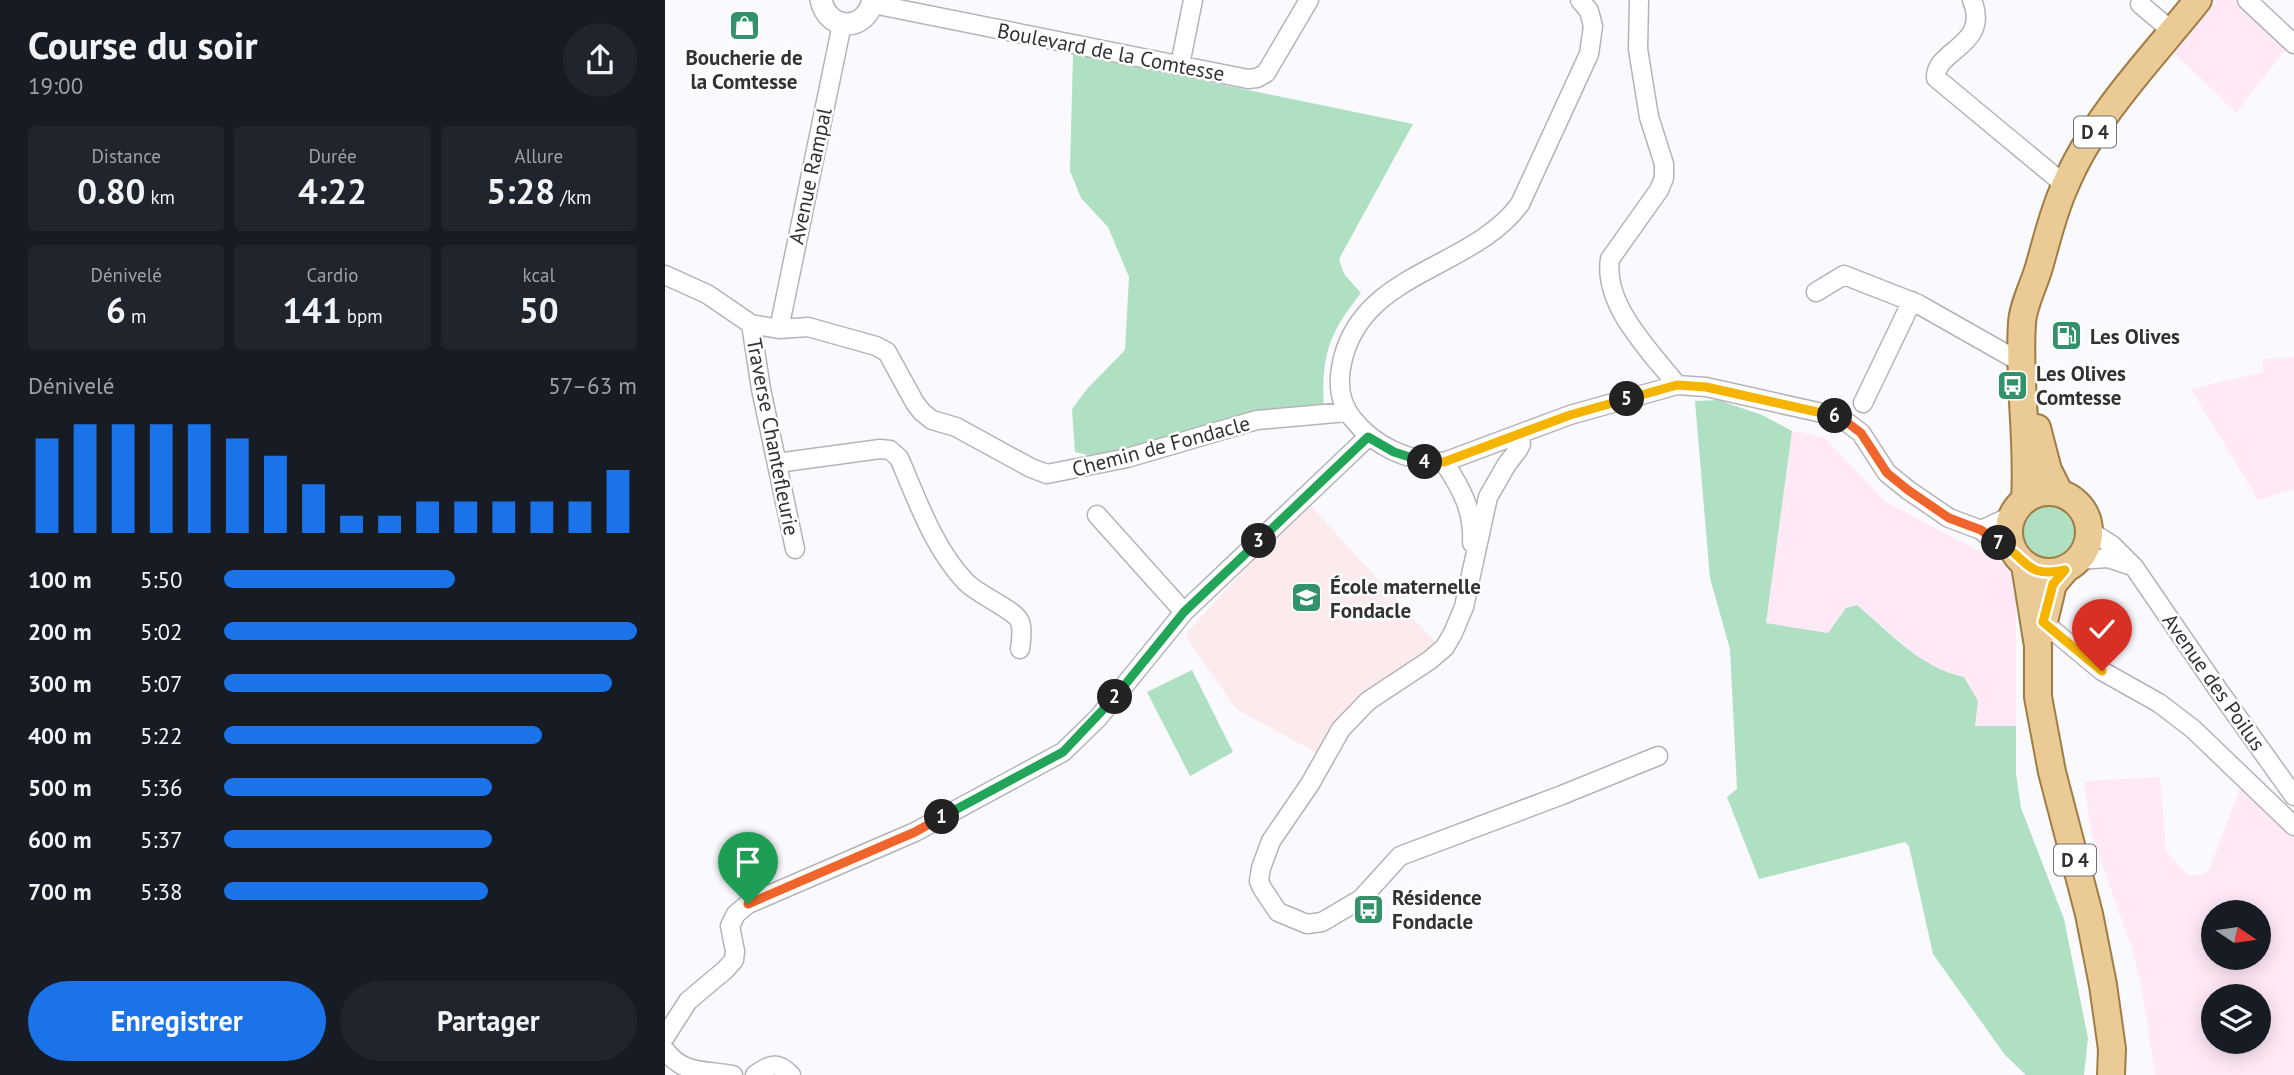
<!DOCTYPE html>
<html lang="fr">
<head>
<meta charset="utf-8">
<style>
  body { margin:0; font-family:"PT Sans",sans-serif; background:#20242c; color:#f1f3f6; height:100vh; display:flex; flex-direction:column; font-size:26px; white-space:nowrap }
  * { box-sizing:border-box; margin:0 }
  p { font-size:23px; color:#9ea1a6 }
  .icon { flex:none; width:38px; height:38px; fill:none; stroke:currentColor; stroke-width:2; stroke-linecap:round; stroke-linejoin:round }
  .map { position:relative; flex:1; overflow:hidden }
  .drawer { display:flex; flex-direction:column; background:#171b24; width:665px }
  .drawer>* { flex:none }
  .needle { width:46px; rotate:103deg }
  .tools { position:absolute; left:1536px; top:900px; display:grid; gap:14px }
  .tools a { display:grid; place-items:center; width:70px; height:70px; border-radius:50%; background:#171b24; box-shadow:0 4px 18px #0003; font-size:35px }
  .pin { position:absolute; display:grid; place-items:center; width:60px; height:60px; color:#fff; margin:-72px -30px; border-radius:50% 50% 50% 0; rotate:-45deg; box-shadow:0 0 7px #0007 }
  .pin .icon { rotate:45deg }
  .km { position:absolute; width:35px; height:35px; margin:-18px; border-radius:50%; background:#222; color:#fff; font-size:19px; line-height:35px; text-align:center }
  .round { display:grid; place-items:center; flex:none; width:74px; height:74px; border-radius:37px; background:#20242c }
  .head { display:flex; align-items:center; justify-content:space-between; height:119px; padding:0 28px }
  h1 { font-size:38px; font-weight:700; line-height:52px }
  .metrics { display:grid; grid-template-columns:repeat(3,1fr); gap:10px; height:119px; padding:7px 28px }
  .metrics div { display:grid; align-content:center; border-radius:7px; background:#20242c; text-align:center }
  .metrics b { font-size:35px; font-weight:700 }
  .metrics small { font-size:19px; font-weight:400 }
  .metrics p { font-size:19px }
  .chart { height:196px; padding:14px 28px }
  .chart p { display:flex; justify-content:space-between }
  .chart svg { width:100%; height:126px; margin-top:7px; stroke:#1a73e8; stroke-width:6 }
  .cta { display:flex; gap:14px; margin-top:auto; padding:14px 28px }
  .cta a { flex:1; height:80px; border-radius:42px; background:#1a73e8; color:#fff; font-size:28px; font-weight:700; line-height:80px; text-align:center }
  .cta a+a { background:#20242c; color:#f1f3f6 }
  ul { padding:0 28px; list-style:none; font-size:23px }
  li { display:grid; grid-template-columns:112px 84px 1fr; align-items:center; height:52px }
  li i { height:18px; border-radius:9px; background:#1a73e8 }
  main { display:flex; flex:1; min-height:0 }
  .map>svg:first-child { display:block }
</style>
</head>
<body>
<main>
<section class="drawer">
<div class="head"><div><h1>Course du soir</h1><p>19:00</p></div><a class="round"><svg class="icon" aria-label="share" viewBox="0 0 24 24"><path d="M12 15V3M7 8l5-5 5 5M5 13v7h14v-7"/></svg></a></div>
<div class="metrics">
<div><p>Distance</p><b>0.80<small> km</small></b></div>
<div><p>Durée</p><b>4:22</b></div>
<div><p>Allure</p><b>5:28<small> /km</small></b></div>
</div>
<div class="metrics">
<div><p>Dénivelé</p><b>6<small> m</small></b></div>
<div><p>Cardio</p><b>141<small> bpm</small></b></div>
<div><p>kcal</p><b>50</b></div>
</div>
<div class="chart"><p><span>Dénivelé</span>57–63 m</p>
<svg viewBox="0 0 160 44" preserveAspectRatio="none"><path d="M5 44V11M15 44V6M25 44V6M35 44V6M45 44V6M55 44V11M65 44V17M75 44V27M85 44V38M95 44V38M105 44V33M115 44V33M125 44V33M135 44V33M145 44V33M155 44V22"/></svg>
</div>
<ul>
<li><b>100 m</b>5:50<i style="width:56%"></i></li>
<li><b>200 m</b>5:02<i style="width:100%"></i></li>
<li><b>300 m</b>5:07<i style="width:94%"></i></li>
<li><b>400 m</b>5:22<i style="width:77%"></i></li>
<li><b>500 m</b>5:36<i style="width:65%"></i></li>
<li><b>600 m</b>5:37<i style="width:65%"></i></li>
<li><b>700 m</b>5:38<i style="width:64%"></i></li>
</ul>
<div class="cta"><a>Enregistrer</a><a>Partager</a></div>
</section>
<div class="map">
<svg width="1629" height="1075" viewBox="0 0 1629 1075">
  <rect width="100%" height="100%" fill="#faf9fe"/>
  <path fill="#ffe9f7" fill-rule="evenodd" d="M1552,0H1572L1623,47L1571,113L1509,53Z
    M1629,357V489L1593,500L1526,389L1598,372V359Z
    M1127,431L1142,433L1161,439L1221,502L1339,564L1345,573L1351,591V726H1310L1299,677L1279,673L1259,662L1192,605L1181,608L1163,633L1101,623Z
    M1495,777L1501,851L1523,875H1535L1543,872L1577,783L1629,832V1075H1490L1478,994L1467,949L1427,836L1419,781ZM1549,912H1594V957H1549ZM1549,996H1594V1041H1549Z"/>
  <path fill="#fcebec" d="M646,506L773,645L706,686L691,698L673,718L652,753L571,709L520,635L586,562Z"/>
  <path fill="#aee0c1" d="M408,54L748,124L674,259L679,274L696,293C663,334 656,357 659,410L439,459L410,452L407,409L422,389L460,350L464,277L443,227L416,198L405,171Z
    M1053,400L1097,415L1127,431L1101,623L1163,633L1181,608L1192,605C1225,633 1256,668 1299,677L1313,701L1310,726H1351V773L1356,808L1399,919L1423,1038L1419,1075H1361L1340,1055L1268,954L1244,846L1240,842L1094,879L1062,797L1072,789L1065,649L1045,578L1030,401Z
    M1351 533a32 32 0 1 1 64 0a32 32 0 1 1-64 0Z
    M527,670L568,752L525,776L482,692Z"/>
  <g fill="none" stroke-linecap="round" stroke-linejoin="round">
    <defs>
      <path id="minor" d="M915,0L924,11L928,26L924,54L855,204C806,271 692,271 676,368C673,386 675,403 687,418C709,446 743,462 779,462L905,415L1012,385L1041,387L1175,417L1196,433L1222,473L1243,490L1284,518L1316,530L1329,541L1347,550
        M974,0L973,49L984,117L999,164V178L994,190L945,259C938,305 985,351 1012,385
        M1307,0C1326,46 1269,50 1271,78L1400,185
        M1582,0L1629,44
        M208,4L583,79L592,78L601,73L644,0
        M1475,4L1508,32
        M515,65L528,0
        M0,275L42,294L86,324L114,329L143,327L211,346L222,352L250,403L257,412L267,420L291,427L366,468L382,474L462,458L592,420L682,412
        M1151,292L1179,275L1253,304L1357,363
        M86,324L96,389L130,549
        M114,329L177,24
        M1198,403L1247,301
        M854,435L856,444L853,450L842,464L823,497L799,607L788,633L780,647L765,660L703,701L676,729L645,784L606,841L596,868L594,881L597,888L613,912L642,924L657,922L696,899L735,856L897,795L993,756
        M779,462C796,488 809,511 807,543
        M112,463L215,449L225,450L234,458C252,499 268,547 300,581C311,594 351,610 355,622C358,630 356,641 355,649
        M432,515L519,612
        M1316,530L1346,516
        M1425,531L1447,545L1469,567L1554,691L1629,796
        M1413,560L1443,558L1464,565
        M1378,622L1437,671L1494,703L1528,729L1629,826
        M0,1037L23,1001L60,970L69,960L70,951L65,926L71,914L83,904L250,832L398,752L433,718L519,612L703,437
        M0,1050C18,1075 41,1070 68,1075
        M90,1075C105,1064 112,1061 126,1075"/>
      <path id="tertiary" d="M156,0C163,32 201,32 208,0"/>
      <path id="primary" d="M1372,428L1383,470L1394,492
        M1344 532a40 40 0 1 1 80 0a40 40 0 1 1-80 0Z
        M1360,499C1364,440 1353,382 1357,323C1358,305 1369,285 1374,267C1382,240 1388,212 1400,186C1429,116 1487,58 1533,0
        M1360,565L1373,646V697L1387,772L1424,914L1438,985L1447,1049L1446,1075
        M1376,634L1388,584L1400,570"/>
    </defs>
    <use href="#minor" stroke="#b4b4b8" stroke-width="21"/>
    <use href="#tertiary" stroke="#b4b4b8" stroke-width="24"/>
    <use href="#primary" stroke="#a07d45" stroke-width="30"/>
    <use href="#minor" stroke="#fff" stroke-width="18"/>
    <use href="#tertiary" stroke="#fff" stroke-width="21"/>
    <use href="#primary" stroke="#eaca95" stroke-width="26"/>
  </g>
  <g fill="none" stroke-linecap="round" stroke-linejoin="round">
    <defs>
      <path id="split-1" d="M83,904L250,832L277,817"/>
      <path id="split-2" d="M277,817L398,752L450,697"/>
      <path id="split-3" d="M450,697L519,612L594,541"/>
      <path id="split-4" d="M594,541L703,437L729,452L760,462"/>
      <path id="split-5" d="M760,462H779L905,415L962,399"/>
      <path id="split-6" d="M962,399L1012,385L1041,387L1170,416"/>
      <path id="split-7" d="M1170,416L1175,417L1196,433L1222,473L1243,490L1284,518L1316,530L1334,543"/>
      <path id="split-8" d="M1334,543C1363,557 1359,579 1400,570L1388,584L1378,622L1437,671"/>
    </defs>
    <use href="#split-1" stroke="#fff" stroke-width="14"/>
    <use href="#split-2" stroke="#fff" stroke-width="14"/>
    <use href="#split-3" stroke="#fff" stroke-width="14"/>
    <use href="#split-4" stroke="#fff" stroke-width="14"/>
    <use href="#split-5" stroke="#fff" stroke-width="14"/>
    <use href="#split-6" stroke="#fff" stroke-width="14"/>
    <use href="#split-7" stroke="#fff" stroke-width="14"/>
    <use href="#split-8" stroke="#fff" stroke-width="14"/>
    <use href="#split-1" stroke="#f0652b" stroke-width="9"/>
    <use href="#split-2" stroke="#22a559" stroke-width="9"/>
    <use href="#split-3" stroke="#22a559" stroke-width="9"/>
    <use href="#split-4" stroke="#22a559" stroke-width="9"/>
    <use href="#split-5" stroke="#f5b400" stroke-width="9"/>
    <use href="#split-6" stroke="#f5b400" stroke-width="9"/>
    <use href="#split-7" stroke="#f0652b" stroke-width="9"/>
    <use href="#split-8" stroke="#f5b400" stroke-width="9"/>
  </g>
  <defs>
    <symbol id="shop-square" viewBox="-11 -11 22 22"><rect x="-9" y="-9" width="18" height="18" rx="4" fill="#33926b" stroke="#fff"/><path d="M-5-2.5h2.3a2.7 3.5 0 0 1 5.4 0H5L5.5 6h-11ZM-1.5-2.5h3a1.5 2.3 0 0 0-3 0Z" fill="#fff"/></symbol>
    <symbol id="fuel-square" viewBox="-11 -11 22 22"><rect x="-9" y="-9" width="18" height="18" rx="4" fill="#33926b" stroke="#fff"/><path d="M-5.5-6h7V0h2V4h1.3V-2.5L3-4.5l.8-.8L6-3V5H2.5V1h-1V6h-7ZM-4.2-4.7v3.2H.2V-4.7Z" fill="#fff"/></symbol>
    <symbol id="bus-square" viewBox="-11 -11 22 22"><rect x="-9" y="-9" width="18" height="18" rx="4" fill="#33926b" stroke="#fff"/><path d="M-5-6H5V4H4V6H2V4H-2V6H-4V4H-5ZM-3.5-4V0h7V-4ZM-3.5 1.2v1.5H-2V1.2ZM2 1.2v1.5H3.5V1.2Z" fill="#fff"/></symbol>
    <symbol id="school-square" viewBox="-11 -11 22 22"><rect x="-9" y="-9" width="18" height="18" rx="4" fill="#33926b" stroke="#fff"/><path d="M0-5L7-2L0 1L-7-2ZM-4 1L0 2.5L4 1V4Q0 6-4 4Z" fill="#fff"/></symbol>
  </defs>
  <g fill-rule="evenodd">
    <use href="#shop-square" x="62" y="8" width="35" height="35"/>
    <use href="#fuel-square" x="1384" y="318" width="35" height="35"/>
    <use href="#bus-square" x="1330" y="368" width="35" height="35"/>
    <use href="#school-square" x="624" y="580" width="35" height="35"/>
    <use href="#bus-square" x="686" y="892" width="35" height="35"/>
  </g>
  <g text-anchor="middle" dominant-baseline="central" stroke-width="5" stroke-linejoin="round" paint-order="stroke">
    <g fill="#fff" stroke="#707070" stroke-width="2">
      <rect x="1409" y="116.5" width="42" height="31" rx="5"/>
      <rect x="1389" y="844.5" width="42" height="31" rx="5"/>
    </g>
    <g font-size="19" font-weight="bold" fill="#323233">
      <text x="1430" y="132">D 4</text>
      <text x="1410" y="860">D 4</text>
    </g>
    <g font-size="21" fill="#323233" stroke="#fff">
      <text transform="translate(446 52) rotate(11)">Boulevard de la Comtesse</text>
      <text transform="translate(145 176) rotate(-78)">Avenue Rampal</text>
      <text transform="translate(108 437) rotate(79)">Traverse Chantefleurie</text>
      <text transform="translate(496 446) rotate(-15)">Chemin de Fondacle</text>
      <text transform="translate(1549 682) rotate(55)">Avenue des Poilus</text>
    </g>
    <g font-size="21" font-weight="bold" fill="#323233" stroke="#fff" text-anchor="start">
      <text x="79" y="57" text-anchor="middle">Boucherie de<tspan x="79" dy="24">la Comtesse</tspan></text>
      <text x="1425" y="336">Les Olives</text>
      <text x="1371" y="373">Les Olives<tspan x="1371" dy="24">Comtesse</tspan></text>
      <text x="665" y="586">École maternelle<tspan x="665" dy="24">Fondacle</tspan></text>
      <text x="727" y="897">Résidence<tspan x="727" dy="24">Fondacle</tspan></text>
    </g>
  </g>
</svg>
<div class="tools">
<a><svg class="needle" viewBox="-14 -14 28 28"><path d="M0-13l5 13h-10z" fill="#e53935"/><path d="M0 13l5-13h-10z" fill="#9ea1a6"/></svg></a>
<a><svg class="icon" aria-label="layers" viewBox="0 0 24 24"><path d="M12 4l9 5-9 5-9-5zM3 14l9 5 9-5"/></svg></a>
</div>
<div class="pin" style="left:83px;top:904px;background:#1e9e55"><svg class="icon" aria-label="arrive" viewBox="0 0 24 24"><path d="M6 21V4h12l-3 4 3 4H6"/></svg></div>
<div class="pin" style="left:1437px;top:671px;background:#d93025"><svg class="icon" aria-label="check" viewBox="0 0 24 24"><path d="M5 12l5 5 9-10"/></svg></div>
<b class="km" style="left:277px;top:817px">1</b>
<b class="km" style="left:450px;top:697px">2</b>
<b class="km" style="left:594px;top:541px">3</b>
<b class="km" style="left:760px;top:462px">4</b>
<b class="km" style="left:962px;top:399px">5</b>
<b class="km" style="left:1170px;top:416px">6</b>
<b class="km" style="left:1334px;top:543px">7</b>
</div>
</main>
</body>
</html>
